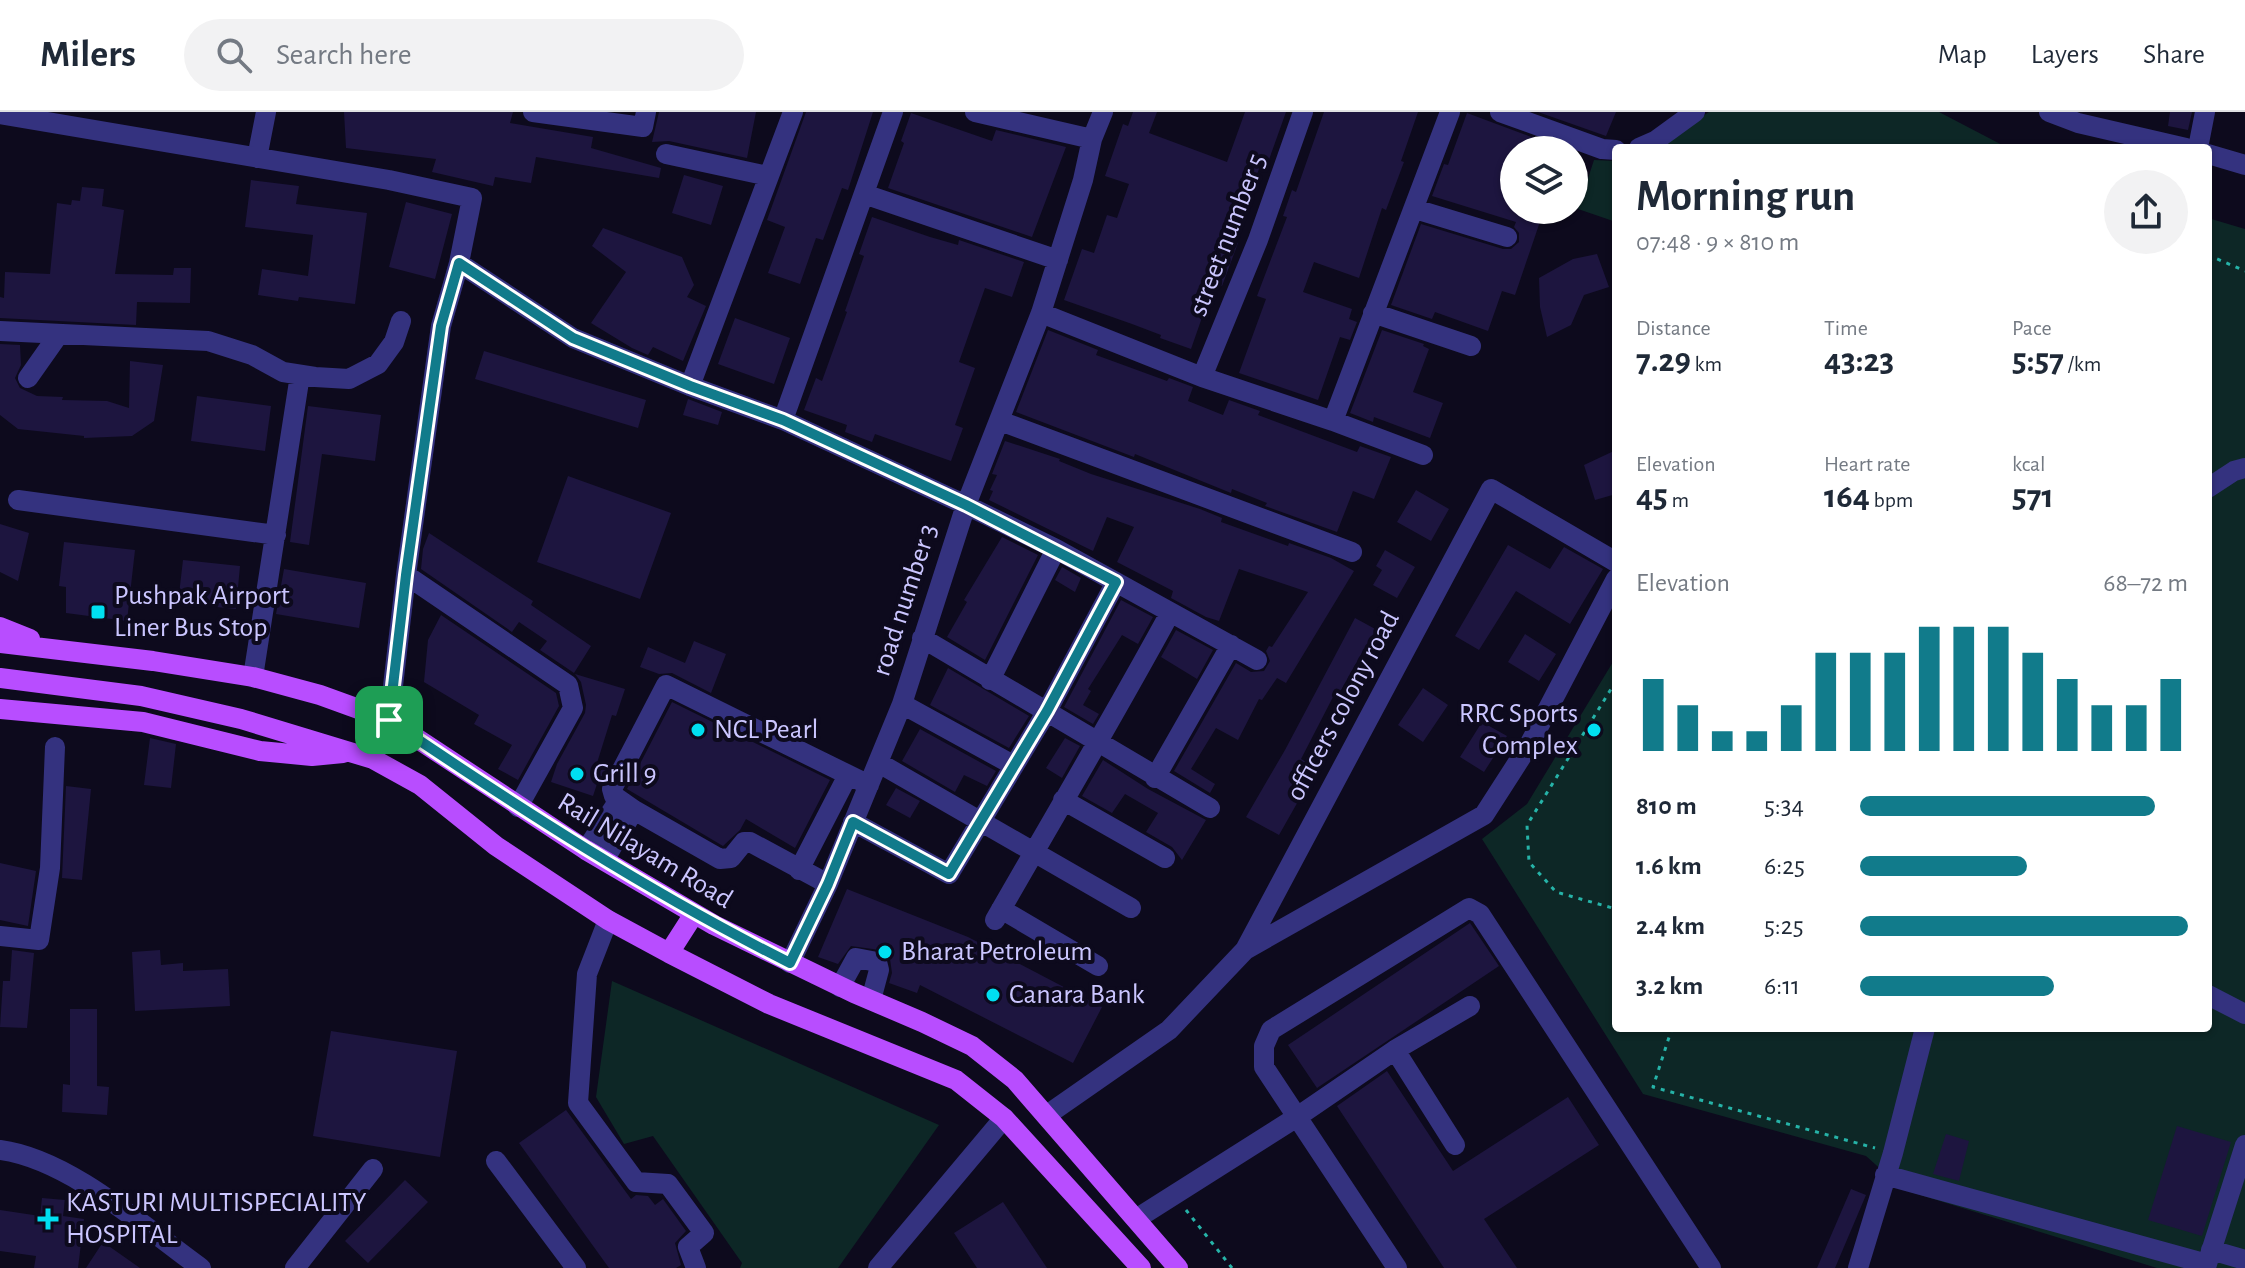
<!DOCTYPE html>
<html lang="en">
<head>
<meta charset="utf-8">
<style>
  body { margin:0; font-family:"Alegreya Sans",sans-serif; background:#f2f2f3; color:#1f2937; height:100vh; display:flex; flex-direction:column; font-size:30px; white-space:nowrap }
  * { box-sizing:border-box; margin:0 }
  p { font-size:26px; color:#747a83 }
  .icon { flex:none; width:44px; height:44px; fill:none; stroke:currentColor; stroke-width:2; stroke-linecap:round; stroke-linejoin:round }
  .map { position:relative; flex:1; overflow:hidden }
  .drawer { position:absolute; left:1612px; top:32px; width:600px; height:888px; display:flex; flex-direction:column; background:#fff; border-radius:8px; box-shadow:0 2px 6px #0004 }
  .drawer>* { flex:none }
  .controls { position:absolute; left:1500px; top:24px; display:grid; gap:16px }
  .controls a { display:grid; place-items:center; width:88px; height:88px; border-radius:50%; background:#fff; box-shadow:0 2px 6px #0004; font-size:40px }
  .pin { position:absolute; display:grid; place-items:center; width:68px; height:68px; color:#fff; margin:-34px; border-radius:16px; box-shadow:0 4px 12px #0006 }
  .round { display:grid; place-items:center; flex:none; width:84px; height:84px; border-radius:42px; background:#f2f2f3 }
  .summary { display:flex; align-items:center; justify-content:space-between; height:136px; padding:0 24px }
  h1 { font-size:44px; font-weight:700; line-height:60px }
  .figures { display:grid; grid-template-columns:repeat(3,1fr); gap:12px; height:136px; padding:8px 24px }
  .figures div { display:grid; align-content:center }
  .figures b { font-size:34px; font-weight:700 }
  .figures small { font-size:22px; font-weight:400 }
  .figures p { font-size:22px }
  .chart { height:224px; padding:16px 24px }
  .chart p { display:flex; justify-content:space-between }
  .chart svg { width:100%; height:144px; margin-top:8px; stroke:#117b8b; stroke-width:6 }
  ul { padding:0 24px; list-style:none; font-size:26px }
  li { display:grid; grid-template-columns:128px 96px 1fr; align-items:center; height:60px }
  li i { height:20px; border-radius:10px; background:#117b8b }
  header { display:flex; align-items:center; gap:48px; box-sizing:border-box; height:112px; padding:0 40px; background:#fff; border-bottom:2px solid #e0e1e3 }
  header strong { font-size:38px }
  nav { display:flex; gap:44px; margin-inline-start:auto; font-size:28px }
  .search { width:560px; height:72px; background:#f2f2f3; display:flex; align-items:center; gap:20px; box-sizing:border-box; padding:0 28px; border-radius:44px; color:#747a83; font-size:30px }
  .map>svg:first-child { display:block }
</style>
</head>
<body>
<header>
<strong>Milers</strong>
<div class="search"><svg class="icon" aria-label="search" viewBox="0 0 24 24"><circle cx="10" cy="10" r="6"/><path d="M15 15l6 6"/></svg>Search here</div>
<nav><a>Map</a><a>Layers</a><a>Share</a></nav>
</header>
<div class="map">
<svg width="2245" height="1156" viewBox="0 0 2245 1156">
  <rect width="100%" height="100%" fill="#0d0a1d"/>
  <path fill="#0d2726" d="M1709,0H1939L2008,36H1654Z
    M1594,48L1616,49V110L1578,97Z
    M2208,106L2245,117V1156H2157L1904,1078L1866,1044L1643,982L1482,727L1527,692L1616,545V916H2208Z
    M612,869L939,1013L838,1156H740L742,1151L653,1024L624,1032L596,985Z"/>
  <path fill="#1d153f" d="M344,0H513L510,11L593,25L591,36L661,56L659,66L536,45L531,71L495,65L493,74L432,60L436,47L346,36Z
    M659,0H756L747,46L669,29L652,30Z
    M806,0H873L848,78L842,76L823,128L816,126L800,172L768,161L785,115L767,108Z
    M1133,0H1157L1149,21L1227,50L1245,0H1286L1266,56L1260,54L1233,129L1238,131L1222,174L1214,171L1191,237L1160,226L1161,223L1132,212L1064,188L1082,137L1094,141L1107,103L1117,106L1129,72L1105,64L1123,12L1128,14Z
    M1324,0H1418L1401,49L1404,50L1386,98L1382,96L1359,166L1314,150L1303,180L1352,197L1349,207L1357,210L1350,228L1340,225L1318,288L1239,261L1266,187L1257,184L1287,105L1283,104L1292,78L1296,80Z
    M1538,0H1616L1606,24Z
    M2170,0H2192L2188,18L2168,14Z
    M911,1L992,29L996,18L1066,35L1032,125L888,76L904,31L901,29Z
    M1467,1L1564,37L1514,38V98H1544L1515,183L1502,179L1488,219L1435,200L1432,207L1391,193L1421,112L1503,137H1511L1519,130V121L1514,115L1516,110L1432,84L1444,52L1448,53Z
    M684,63L723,74L711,113L672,101Z
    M251,68L299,74L296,92L367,101L355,192L299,185L298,189L258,183L262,157L308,164L313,123L245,115Z
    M82,75L104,77L102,94L124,98L115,162L173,163L174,156H191L190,191L137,190L136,213L0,206V185L4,186L5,160L50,162L57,91L71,93L72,88L80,89Z
    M406,90L452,102L435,167L389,155Z
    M872,105L930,125L958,133L959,128L1024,150L1012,185L985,176L959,250L975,256L955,313L963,316L951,349L875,322L872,330L845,320L847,313L804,298L816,266L822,269L847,200L845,199L864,144L859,142Z
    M603,116L682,145L694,173L687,185L706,194L683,249L653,235L648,243L632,236L591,211L626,160L592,134Z
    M1597,142L1609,175L1584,183L1571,213L1547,225L1540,195L1539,166L1573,147Z
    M735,206L790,226L774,272L718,252Z
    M1048,218L1098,238L1096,243L1167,269L1169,266L1193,275L1188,289L1223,303L1229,288L1260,299L1258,303L1357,340L1360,334L1391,345L1374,387L1353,379L1337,420L1265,394L1267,391L1232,377L1231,381L1135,342L1134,345L1016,300Z
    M1382,218L1424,232L1423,234L1429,237L1413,280L1443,291L1430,326L1374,305L1373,310L1350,301Z
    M0,232L20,233L21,253L15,266L20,276L37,284L63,285L62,288L107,289L129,296L130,249L163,253L154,309L132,324L84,326V324L18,317L0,303Z
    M484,239L646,288L638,316L475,267Z
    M197,284L271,294L265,339L191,329Z
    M688,287L722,300L718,313L683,303Z
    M308,294L381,303L375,349L322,342L309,433L290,430Z
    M1005,329L1060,347L1059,349L1091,362L1200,397L1222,406L1221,410L1288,434L1289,431L1331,446L1354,459L1286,571L1277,566L1262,588L1259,587L1238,628L1216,616L1191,657L1215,672L1210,681L1174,659L1236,551L1251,560L1264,559L1270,549L1266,539L1269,534L1272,535L1308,480L1239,457L1219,509L1206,505L1171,486L1173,479L1117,450L1134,415L1107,405L1093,439L989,388L993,379L990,378L997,363L992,362Z
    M1616,338V382L1595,388L1584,353Z
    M568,364L671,401L640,487L537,450Z
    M1416,378L1449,397L1431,429L1397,410Z
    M0,412L29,421L18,469L0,460Z
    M429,421L533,489L531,493L591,534L574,561L540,538L547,529L519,510L512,520L421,457L423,437Z
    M1002,425L1038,443L985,548L947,525L967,490L964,488Z
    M64,430L135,438L127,509L66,501V475L59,474Z
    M1508,433L1550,457L1564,435L1603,457L1570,512L1516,479L1479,538L1455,524Z
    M1385,438L1415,455L1397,486L1373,473L1382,458L1376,454Z
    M183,448L240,454L236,497L178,491Z
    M1062,455L1081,466L1075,480L1055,468Z
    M284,457L366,471L359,516L276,502Z
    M1121,488L1153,505L1138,532L1122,523L1088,577L1091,579L1083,593L1099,602L1093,612L1064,595Z
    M441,503L556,581L559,594L518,668L498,657L512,633L474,612L479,603L424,570L428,528Z
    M1355,506L1388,524L1376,544L1364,537L1336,587L1333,585L1301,647L1317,656L1279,723L1246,705L1285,638Z
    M1176,518L1213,538L1197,567L1161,545Z
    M1525,522L1556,542L1539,569L1508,550Z
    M694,529L726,542L711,581L672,561L659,562L640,555L648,535L685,551Z
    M948,556L1029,604L1009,636L930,593Z
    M575,562L625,577L616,604L612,603L597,651L609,655L600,673L597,672L593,684L551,670L557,652L585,601L586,593L581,570Z
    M1423,576L1448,593L1423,630L1398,613Z
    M672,590L830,668L795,736L746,707L740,718L723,734L627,677Z
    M1482,610L1507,624L1484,660L1460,645Z
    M920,617L996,659L987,674L964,663L955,680L902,649Z
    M150,626L176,632L171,676L144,673Z
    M1065,626L1080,634L1062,666L1046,656Z
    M1103,648L1148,677L1206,708L1182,748L1172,735L1146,720L1158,701L1125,682L1112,701L1082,684Z
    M66,674L91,677L82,768L62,766Z
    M896,676L920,689L910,706L886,693Z
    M0,751L36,759L28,814L0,808Z
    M847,777L968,825L1102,895L1073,951L920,873L917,881L889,871L892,861L890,847L880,838L851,834L838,852L818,845Z
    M1470,811L1499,854L1317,976L1288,933Z
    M12,838L34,841L27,916L0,915L3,869H10Z
    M160,838L161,853L183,851V859L228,857L230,894L135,899L132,840Z
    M70,897H97V974L109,975L107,1003L62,1000L63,972L70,973Z
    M331,919L457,939L440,1045L313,1024Z
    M1387,959L1453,1059L1568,985L1599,1033L1484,1107L1517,1156H1444L1337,994Z
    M566,998L631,1087L636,1083L648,1084L655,1093L663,1087L686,1119L675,1131L681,1153L676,1156H609L519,1031Z
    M2177,1014L2231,1030L2202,1124L2148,1108Z
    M1946,1022L1969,1029L1959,1069L1933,1062Z
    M405,1068L428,1090L368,1151L345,1129Z
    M1851,1077L1866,1083L1835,1156H1817Z
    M42,1086L65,1088L63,1104L84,1107L78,1156H34L36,1144L0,1139V1098L40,1104Z
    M1003,1090L1047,1156H977L954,1121Z
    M103,1130L140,1156H86Z"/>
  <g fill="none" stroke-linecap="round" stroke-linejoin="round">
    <path stroke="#26b3a8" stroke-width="3" stroke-dasharray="4 6" stroke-linecap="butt" d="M2208,149L2215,146L2245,159
      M1616,569L1527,713L1529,750L1556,780L1616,797
      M1672,916L1653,975L1875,1036
      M1186,1098L1232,1156"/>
    <path stroke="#34327f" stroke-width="20" d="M533,0L643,15L646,0
      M975,0L1092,27
      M1500,0L1602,37L1616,38
      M2049,0L2078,11L2186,36
      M0,2L389,68L472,86L459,151L441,214L406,463L389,608
      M1639,36L1655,29L1695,0
      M2198,36L2205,0
      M666,42L768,64
      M2208,42L2245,53
      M257,46L266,0
      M864,82L1058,148
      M1415,97L1507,125
      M459,151L573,226L690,274L783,308L966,393L1056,437L1257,548
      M1041,201L1202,265L1333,309L1423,343
      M1373,201L1471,234
      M0,219L208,229L252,243L283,260L315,265L349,267L378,252L394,230L401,209
      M1202,265L1258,128L1303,0
      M28,266L59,222
      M690,274L793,0
      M783,308L893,0
      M1000,309L1352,440
      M1333,309L1450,0
      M2208,376L2234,359L2245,356
      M18,388L276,423
      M406,463L568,573L573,596L518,695
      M922,526L1210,696
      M253,565L300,263
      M990,568L1056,437
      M902,592L1013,653
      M879,651L1131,796
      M1155,666L1231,533
      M1063,688L1165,746
      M853,710L949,762L1047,599L1116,470
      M586,738L619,688
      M604,748L634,698
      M799,758L848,663
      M828,772L750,730H744L731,746L720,747L634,698L614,684L612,677L666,573L869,673
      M1001,797L1098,854
      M608,808L587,862L578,991L636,1070L668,1072L704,1121L688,1135L696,1156
      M995,808C1054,705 1114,604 1170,501
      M0,824L39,828L50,756L55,635
      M1245,838L1491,377L1616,450
      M790,851L828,772L902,592L966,393L1041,201L1083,68L1092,27L1103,0
      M840,875L856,846L877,850L879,858L871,888
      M2208,883L2245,902
      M1395,938L1455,1033
      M1047,1003L1169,918L1245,838L1484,703L1529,633L1616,467
      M0,1038C69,1047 144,1115 201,1156
      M496,1049L576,1156
      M1885,1063L2207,1152L2245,1033
      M1136,1107L1297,1005L1395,938L1470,894
      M2211,1138L2245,1148
      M295,1156L373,1057
      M878,1156L1004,1006
      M1397,1156L1264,955V934L1271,918L1469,796L1480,802L1711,1156
      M1858,1156L1893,1041L1925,916"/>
    <path stroke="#b84dff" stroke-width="20" d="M0,515L30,527
      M0,531L153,549L253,565L320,583L389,608L586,738L714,813L854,881L922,910L972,934L1015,968L1178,1156
      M0,566L141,584L241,607L373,647L420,673L496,734L608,808L669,841L769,892L956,968L1004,1006L1141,1156
      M0,597L143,610L260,639L312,644L343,641
      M669,841L694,802"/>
  </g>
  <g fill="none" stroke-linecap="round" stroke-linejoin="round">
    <defs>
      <path id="route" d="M459,151L573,226L690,274L783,308L966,393L1116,470L1047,599L949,762L853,710L828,772L790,851C650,781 519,696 389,608L406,463L441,214Z"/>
    </defs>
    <use href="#route" stroke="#fff" stroke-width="16"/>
    <use href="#route" stroke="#117b8b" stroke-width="10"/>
  </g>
  <g fill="#00dff1" stroke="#0d0a1d" stroke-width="3">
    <rect x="90" y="492" width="16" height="16" rx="4"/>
    <circle cx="698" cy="618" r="8"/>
    <circle cx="1594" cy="618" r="8"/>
    <circle cx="577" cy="662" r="8"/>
    <circle cx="885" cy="840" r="8"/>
    <circle cx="993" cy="883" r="8"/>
    <path d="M44 1095h8v8h8v8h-8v8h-8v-8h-8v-8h8z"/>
  </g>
  <g text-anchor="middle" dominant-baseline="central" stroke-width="8" stroke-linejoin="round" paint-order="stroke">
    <g font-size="28" fill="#cbc6ff" stroke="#0d0a1d">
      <text transform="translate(1228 123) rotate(-69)">street number 5</text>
      <text transform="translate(905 488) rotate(-72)">road number 3</text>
      <text transform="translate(1343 594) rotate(-62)">officers colony road</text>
      <text transform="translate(645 739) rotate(31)">Rail Nilayam Road</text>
    </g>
    <g font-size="28" fill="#cbc6ff" stroke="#0d0a1d" text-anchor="start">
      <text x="114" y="484">Pushpak Airport<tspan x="114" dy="32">Liner Bus Stop</tspan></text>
      <text x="1578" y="602" text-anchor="end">RRC Sports<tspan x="1578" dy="32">Complex</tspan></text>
      <text x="714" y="618">NCL Pearl</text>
      <text x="593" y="662">Grill 9</text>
      <text x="901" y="840">Bharat Petroleum</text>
      <text x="1009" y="883">Canara Bank</text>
      <text x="66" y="1091">KASTURI MULTISPECIALITY<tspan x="66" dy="32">HOSPITAL</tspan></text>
    </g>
  </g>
</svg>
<div class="controls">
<a><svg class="icon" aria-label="layers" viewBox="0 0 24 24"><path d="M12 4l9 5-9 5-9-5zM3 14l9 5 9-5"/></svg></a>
</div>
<div class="pin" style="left:389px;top:608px;background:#1e9e55"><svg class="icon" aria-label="arrive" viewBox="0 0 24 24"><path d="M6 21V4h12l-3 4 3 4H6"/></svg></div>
<section class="drawer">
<div class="summary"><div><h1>Morning run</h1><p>07:48 · 9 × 810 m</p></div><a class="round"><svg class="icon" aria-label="share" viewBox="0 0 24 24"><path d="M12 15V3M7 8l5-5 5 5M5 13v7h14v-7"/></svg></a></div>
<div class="figures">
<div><p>Distance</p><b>7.29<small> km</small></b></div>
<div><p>Time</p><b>43:23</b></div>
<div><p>Pace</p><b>5:57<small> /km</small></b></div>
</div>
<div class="figures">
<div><p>Elevation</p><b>45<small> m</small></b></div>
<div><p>Heart rate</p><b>164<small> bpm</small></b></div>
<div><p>kcal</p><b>571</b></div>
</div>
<div class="chart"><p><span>Elevation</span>68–72 m</p>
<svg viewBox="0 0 160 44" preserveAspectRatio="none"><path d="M5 44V22M15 44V30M25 44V38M35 44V38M45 44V30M55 44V14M65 44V14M75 44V14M85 44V6M95 44V6M105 44V6M115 44V14M125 44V22M135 44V30M145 44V30M155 44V22"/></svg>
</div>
<ul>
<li><b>810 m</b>5:34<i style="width:90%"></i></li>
<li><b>1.6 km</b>6:25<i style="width:51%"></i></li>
<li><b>2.4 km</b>5:25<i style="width:100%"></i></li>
<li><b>3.2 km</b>6:11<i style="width:59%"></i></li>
</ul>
</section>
</div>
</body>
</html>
